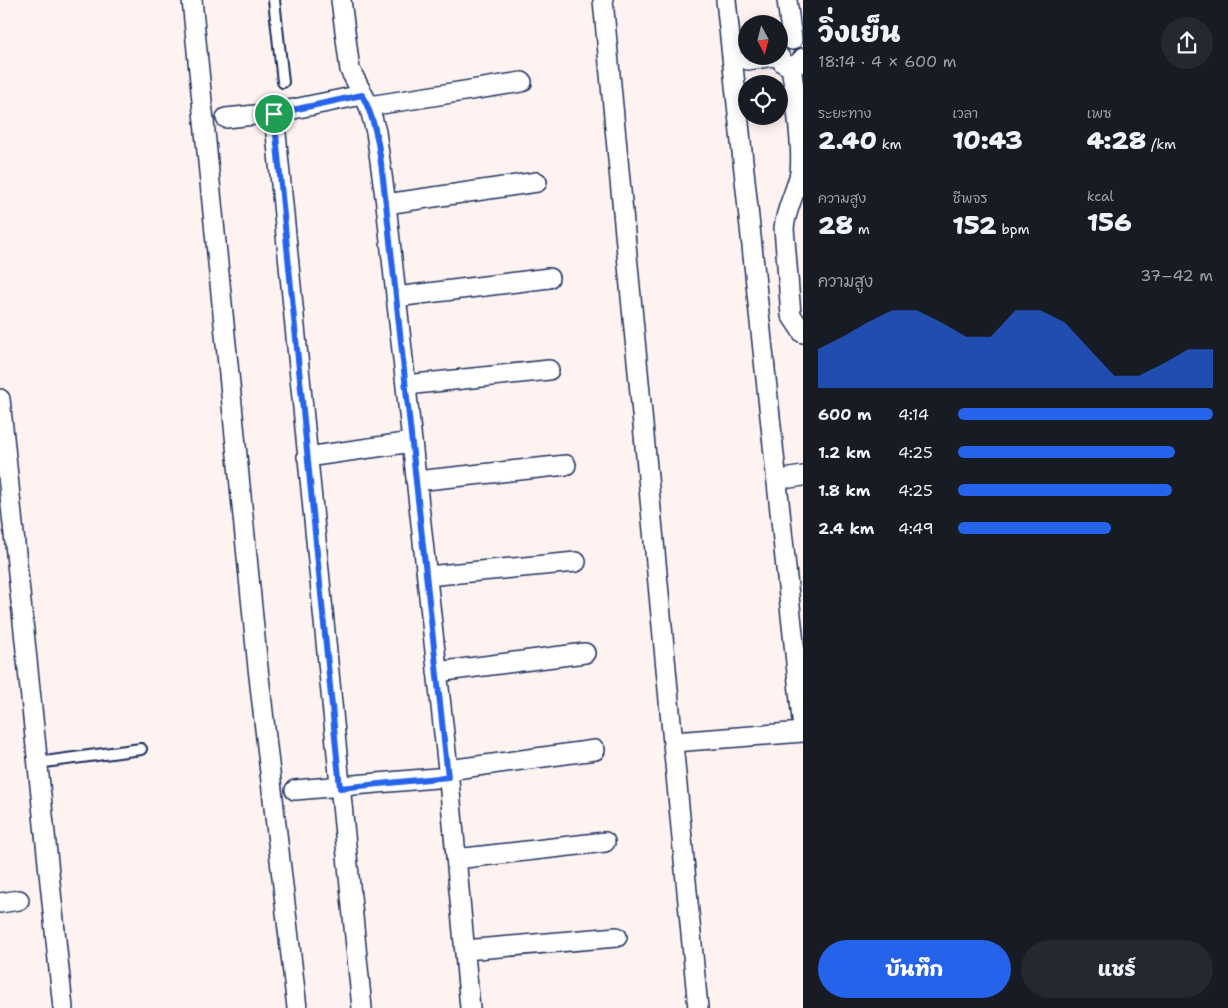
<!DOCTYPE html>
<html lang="th">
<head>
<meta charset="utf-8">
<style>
  body { margin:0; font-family:"Shantell Sans","Playpen Sans Thai",sans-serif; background:#242831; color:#f1f3f6; height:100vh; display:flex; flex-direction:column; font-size:19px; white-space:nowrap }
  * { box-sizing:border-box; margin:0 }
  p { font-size:16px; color:#9ea1a6 }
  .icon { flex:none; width:28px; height:28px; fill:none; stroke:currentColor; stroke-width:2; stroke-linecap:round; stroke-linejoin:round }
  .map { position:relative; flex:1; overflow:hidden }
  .sheet { display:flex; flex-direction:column; background:#171b24; width:425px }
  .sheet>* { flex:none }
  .needle { width:32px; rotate:173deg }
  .fabs { position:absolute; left:738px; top:15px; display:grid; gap:10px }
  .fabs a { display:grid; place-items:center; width:50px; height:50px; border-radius:50%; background:#171b24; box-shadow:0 2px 12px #0003; font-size:25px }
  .pin { position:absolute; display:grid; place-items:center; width:42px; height:42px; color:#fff; margin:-21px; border:2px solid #fff; border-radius:50%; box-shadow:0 1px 5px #0007 }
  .round { display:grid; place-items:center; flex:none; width:52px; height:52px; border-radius:26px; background:#242831 }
  .head { display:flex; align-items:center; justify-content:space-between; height:85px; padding:0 15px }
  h1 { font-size:28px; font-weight:800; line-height:38px }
  .metrics { display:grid; grid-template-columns:repeat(3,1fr); gap:8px; height:85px; padding:5px 15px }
  .metrics div { display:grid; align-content:center }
  .metrics b { font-size:25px; font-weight:800 }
  .metrics small { font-size:14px; font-weight:400 }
  .metrics p { font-size:14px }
  .chart { height:140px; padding:10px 15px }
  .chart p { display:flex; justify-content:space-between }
  .chart svg { width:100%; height:90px; margin-top:5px; fill:#2563eb; opacity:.7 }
  .button { display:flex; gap:10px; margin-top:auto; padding:10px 15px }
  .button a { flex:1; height:58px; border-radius:30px; background:#2563eb; color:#fff; font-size:20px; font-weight:800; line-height:58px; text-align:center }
  .button a+a { background:#242831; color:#f1f3f6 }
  ul { padding:0 15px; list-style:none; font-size:16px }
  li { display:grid; grid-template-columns:80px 60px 1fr; align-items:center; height:38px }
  li i { height:12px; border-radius:6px; background:#2563eb }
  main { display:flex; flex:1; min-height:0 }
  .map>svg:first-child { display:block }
</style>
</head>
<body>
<main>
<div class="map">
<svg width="803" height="1008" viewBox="0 0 803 1008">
  <rect width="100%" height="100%" fill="#fff3f1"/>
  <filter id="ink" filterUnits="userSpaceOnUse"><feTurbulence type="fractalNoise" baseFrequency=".02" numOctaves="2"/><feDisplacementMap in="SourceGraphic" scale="10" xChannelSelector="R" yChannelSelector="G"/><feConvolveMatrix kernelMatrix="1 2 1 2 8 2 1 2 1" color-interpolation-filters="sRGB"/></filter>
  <g filter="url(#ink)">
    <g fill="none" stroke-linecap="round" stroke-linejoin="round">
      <defs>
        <path id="lane" d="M274,0L283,82
          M37,763L141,749"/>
        <path id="street" d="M192,0L258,668L297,1008
          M341,0L350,70L369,106L376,132L386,204L448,770L470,1008
          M603,0L698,1008
          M726,0L803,729
          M787,0L792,40
          M779,56C784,68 796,69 803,58
          M748,60L774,56
          M791,66C795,96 803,145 800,173C796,192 786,208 784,228L791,315L803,333
          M362,95L274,113L362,1008
          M369,106L522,82
          M226,118L274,113
          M386,204L537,182
          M396,297L549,278
          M406,385L549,370
          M0,399L63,1008
          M307,457L412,442
          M790,478L803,476
          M416,481L566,465
          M427,576L576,562
          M437,672L585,653
          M674,742L803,732
          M448,770L595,750
          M295,790L448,777
          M456,859L605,842
          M0,903L19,900
          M465,950L617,937"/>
      </defs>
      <use href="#lane" stroke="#1b2f5e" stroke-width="14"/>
      <use href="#street" stroke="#1b2f5e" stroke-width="22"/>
      <use href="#lane" stroke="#fff" stroke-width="10"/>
      <use href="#street" stroke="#fff" stroke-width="19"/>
    </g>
  </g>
  <g fill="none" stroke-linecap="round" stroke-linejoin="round" filter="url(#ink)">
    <defs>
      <path id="route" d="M362,95C380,128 381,167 386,204L448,777L340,788L274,114Z"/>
    </defs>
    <use href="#route" stroke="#fff" stroke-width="10"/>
    <use href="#route" stroke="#2563eb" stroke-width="6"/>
  </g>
</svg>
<div class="fabs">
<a><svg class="needle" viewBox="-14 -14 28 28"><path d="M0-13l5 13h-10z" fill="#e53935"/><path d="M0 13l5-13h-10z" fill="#9ea1a6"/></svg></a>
<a><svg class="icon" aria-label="locate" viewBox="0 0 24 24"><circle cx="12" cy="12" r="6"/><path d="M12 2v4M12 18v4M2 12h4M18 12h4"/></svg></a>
</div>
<div class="pin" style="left:274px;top:114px;background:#1e9e55"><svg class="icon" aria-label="arrive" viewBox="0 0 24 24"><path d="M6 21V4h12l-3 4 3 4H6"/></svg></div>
</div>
<section class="sheet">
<div class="head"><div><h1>วิ่งเย็น</h1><p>18:14 · 4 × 600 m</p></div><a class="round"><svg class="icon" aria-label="share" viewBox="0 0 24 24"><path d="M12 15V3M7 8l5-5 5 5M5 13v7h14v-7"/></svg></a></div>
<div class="metrics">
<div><p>ระยะทาง</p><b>2.40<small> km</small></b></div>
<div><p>เวลา</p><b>10:43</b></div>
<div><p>เพซ</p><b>4:28<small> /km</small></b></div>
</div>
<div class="metrics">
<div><p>ความสูง</p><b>28<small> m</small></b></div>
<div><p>ชีพจร</p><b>152<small> bpm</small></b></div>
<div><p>kcal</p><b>156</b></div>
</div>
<div class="chart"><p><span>ความสูง</span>37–42 m</p>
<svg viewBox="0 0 160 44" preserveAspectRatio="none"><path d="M0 44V25L10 19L20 12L30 6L40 6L50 12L60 19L70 19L80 6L90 6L100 12L110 25L120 38L130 38L140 32L150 25L160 25V44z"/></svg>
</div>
<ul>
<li><b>600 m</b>4:14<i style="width:100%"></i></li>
<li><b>1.2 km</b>4:25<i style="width:85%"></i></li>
<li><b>1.8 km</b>4:25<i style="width:84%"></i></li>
<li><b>2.4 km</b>4:49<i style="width:60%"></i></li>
</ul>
<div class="button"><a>บันทึก</a><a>แชร์</a></div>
</section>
</main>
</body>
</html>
